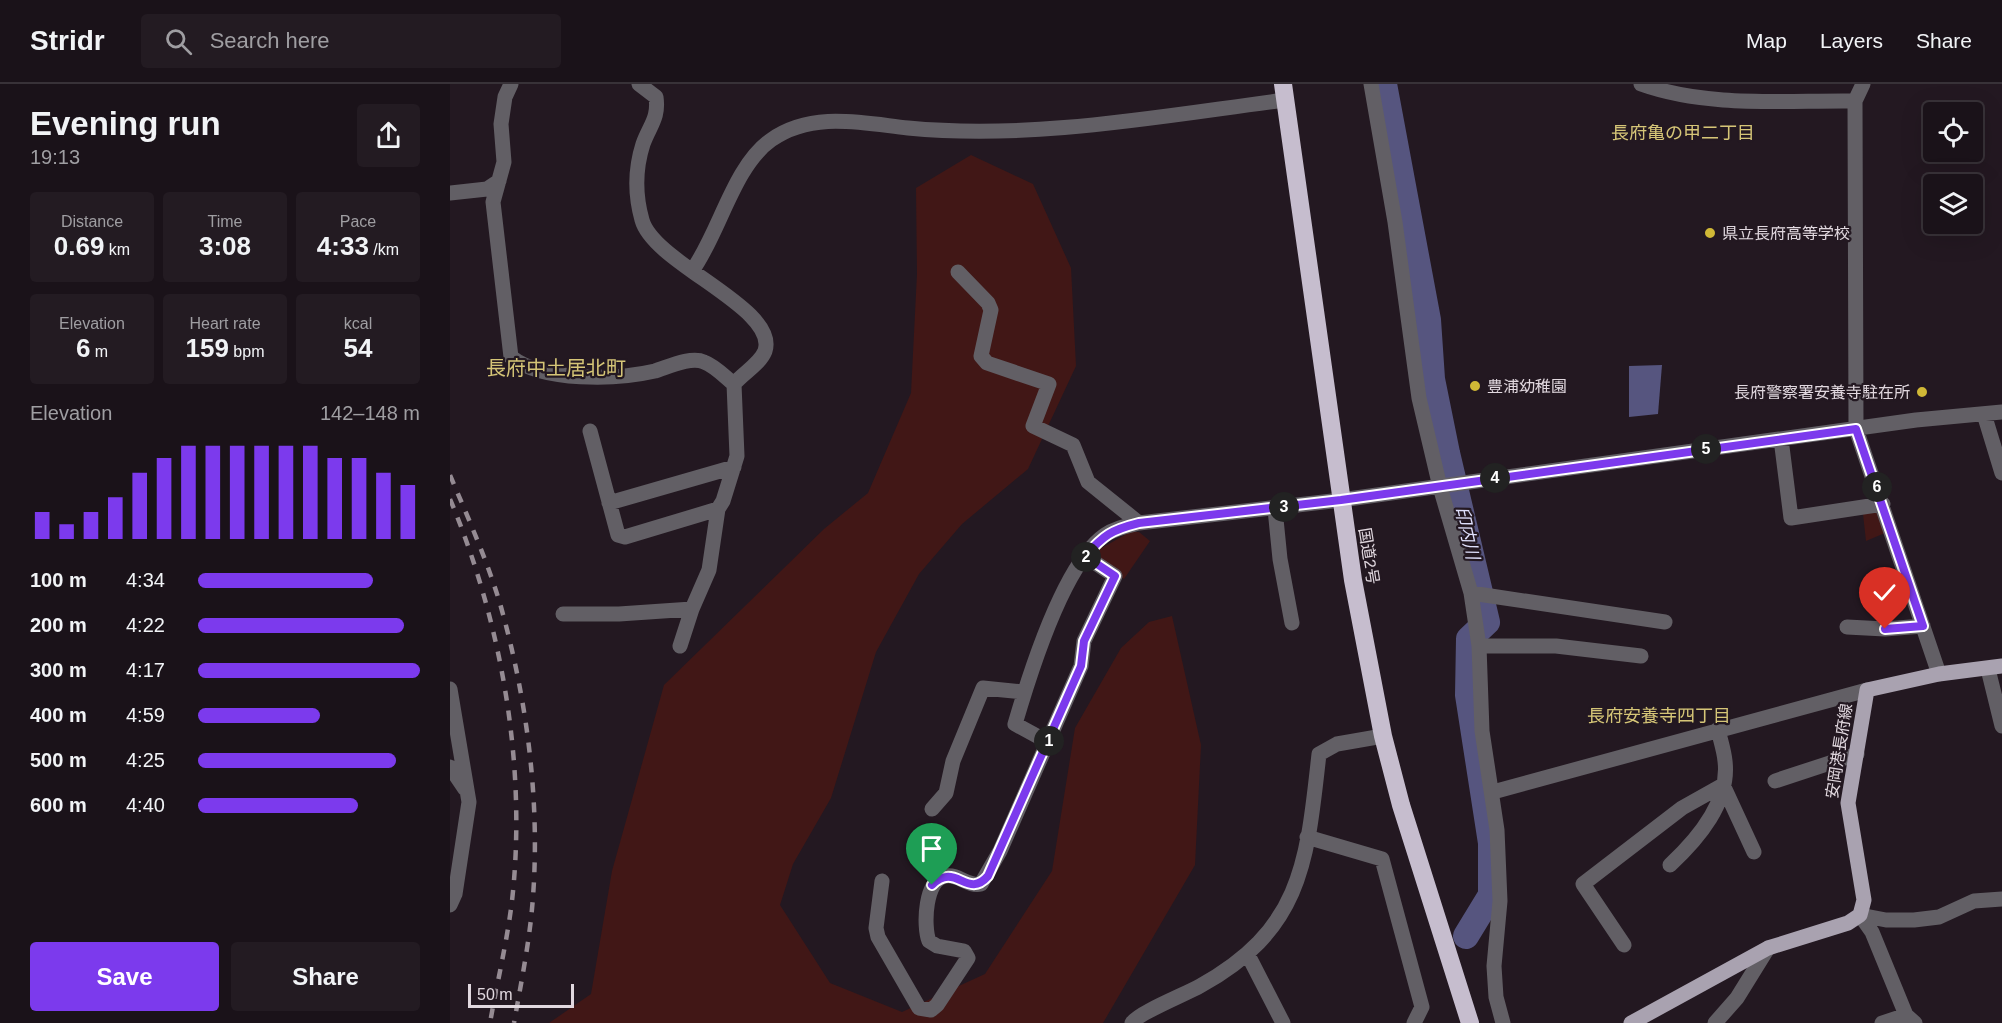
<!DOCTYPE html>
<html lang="en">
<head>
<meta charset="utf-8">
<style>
  body { margin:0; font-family:Arial,"Noto Sans JP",sans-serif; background:#231b22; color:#f1f3f6; height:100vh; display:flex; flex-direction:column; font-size:22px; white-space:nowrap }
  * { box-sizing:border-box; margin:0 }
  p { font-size:20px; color:#9f9ea2 }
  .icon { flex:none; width:33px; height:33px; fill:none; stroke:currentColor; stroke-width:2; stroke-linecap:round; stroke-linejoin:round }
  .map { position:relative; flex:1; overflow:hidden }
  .side { display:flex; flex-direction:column; background:#1a1219; width:450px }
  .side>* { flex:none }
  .tools { position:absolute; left:1473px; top:18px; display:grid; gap:12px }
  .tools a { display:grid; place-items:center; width:60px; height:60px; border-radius:6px; background:#1a1219; box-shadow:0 6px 24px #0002,0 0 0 2px #383238; font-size:30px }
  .scale { position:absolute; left:18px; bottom:15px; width:106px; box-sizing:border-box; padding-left:6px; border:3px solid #e1d8df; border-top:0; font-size:16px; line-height:21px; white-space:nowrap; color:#e1d8df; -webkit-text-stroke:4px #231821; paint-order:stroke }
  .pin { position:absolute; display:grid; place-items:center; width:51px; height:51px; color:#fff; margin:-62px -26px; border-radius:50% 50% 50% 0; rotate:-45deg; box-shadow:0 0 6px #0007 }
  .pin .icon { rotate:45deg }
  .km { position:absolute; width:30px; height:30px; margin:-15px; border-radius:50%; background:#222; color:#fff; font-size:16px; line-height:30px; text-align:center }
  .round { display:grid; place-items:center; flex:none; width:63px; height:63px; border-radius:6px; background:#231b22 }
  .head { display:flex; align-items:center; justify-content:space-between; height:102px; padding:0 30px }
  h1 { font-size:33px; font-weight:800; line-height:45px }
  .metrics { display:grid; grid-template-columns:repeat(3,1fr); gap:9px; height:102px; padding:6px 30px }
  .metrics div { display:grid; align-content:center; border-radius:6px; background:#231b22; text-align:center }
  .metrics b { font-size:26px; font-weight:800 }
  .metrics small { font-size:16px; font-weight:400 }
  .metrics p { font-size:16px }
  .chart { height:168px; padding:12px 30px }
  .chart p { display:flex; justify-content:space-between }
  .chart svg { width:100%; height:108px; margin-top:6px; stroke:#7c3aed; stroke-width:6 }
  .primary-button { display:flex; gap:12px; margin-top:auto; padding:12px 30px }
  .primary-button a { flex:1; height:69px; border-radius:6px; background:#7c3aed; color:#fff; font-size:24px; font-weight:800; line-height:69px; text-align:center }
  .primary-button a+a { background:#231b22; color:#f1f3f6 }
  ul { padding:0 30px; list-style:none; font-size:20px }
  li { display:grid; grid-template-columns:96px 72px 1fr; align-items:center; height:45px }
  li i { height:15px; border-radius:8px; background:#7c3aed }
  header { display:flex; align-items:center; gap:36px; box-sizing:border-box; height:84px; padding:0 30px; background:#1a1219; border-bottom:2px solid #383238 }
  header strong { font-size:28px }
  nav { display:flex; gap:33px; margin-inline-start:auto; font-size:21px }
  .search { width:420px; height:54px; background:#231b22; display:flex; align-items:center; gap:15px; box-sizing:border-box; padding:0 21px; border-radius:6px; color:#9f9ea2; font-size:22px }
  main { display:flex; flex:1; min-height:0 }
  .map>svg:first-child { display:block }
</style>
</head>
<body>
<header>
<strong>Stridr</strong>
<div class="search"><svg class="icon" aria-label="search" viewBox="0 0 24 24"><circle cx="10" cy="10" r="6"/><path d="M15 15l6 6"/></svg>Search here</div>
<nav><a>Map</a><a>Layers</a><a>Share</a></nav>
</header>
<main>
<section class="side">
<div class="head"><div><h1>Evening run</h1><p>19:13</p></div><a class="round"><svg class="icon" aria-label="share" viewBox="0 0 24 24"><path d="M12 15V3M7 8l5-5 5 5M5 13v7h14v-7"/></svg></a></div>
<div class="metrics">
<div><p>Distance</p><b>0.69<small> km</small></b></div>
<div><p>Time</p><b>3:08</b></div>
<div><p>Pace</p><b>4:33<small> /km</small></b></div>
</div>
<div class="metrics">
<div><p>Elevation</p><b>6<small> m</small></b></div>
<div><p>Heart rate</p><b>159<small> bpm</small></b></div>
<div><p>kcal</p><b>54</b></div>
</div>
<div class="chart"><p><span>Elevation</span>142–148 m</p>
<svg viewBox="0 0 160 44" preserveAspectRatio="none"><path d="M5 44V33M15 44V38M25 44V33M35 44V27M45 44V17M55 44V11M65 44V6M75 44V6M85 44V6M95 44V6M105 44V6M115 44V6M125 44V11M135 44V11M145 44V17M155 44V22"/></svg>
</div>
<ul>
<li><b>100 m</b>4:34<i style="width:79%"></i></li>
<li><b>200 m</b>4:22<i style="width:93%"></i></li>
<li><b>300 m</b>4:17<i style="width:100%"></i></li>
<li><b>400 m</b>4:59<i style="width:55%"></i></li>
<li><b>500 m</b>4:25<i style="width:89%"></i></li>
<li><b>600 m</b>4:40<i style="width:72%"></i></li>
</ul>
<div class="primary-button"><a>Save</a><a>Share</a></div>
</section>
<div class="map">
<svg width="1552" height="939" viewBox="0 0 1552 939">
  <rect width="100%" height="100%" fill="#231821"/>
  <path fill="#411716" d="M521,71L583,100L621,184L626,282L578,385L512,440L469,490L426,568L381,714L343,780L330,821L380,899L452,928L535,890L602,787L625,644L671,564L699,538L722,532L751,661L745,781L653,939H99L141,910L162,787L214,601L374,445L418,409L461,309L467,190L466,104Z
    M1425,427L1432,432L1435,449L1416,457L1413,430Z
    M680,448H689L700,457L674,495L648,478V466Z"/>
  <path fill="#56557f" d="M1212,281L1208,330L1179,333V282Z"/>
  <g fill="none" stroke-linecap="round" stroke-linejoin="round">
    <path stroke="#56557f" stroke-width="26" d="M934,0L978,236L982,295L997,369L1037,538L1019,555L1018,611L1041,759V811L1016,852"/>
    <path stroke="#625f65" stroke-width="15" d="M61,0L55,13L51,40L54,78L43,118L61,273C93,298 166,296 205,287C218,283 241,272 254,278C265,282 275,293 284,300
      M921,0L945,138L969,314L990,403L1021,509L1029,562L1032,647L1047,746L1050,817L1044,882L1046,913L1053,939
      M1191,0C1258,24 1335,16 1405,17
      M1413,0L1405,17L1406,345L1489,590
      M0,109L37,105L49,97
      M242,187C270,148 283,83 321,56C362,27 412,39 458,44C584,56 711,32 835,16
      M508,188L538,219L541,226L531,272L537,279L599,300L583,342L623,361L638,398L689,439
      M1534,330L1552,389
      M140,347L168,451L175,453L268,425L273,417L287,372L284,300C293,289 310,280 315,267C329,224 204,180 192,136C185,111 185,85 193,60C200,41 209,34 206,13L189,0
      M1331,355L1341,434L1433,420
      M159,419L284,383
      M825,425L830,475L842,539
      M1021,509L1215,538
      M113,530H169L242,525L259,486L268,425
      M1397,543L1435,545L1473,542
      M230,562L242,525
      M1029,562H1106L1191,572
      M1538,585L1552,642
      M0,605L19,718L5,810L0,821
      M598,658L565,640C579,592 613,480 655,451C665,444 677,442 689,439L891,416L1466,336L1552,328
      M0,683L15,705
      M1325,697L1407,670
      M1273,701L1304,768
      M1043,708L1417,606
      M482,725L496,709L503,677L533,604L574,608
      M857,753L932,775L972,923L964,939
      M1220,781C1248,755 1280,718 1275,677C1274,666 1270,655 1268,645
      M432,797L426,844L428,853L469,924L481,926L487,921L518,874L514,867L487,862L479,857C473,842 475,794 496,792C509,790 518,803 531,800L550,767L631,582L634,557L665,492L635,472
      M1410,831L1436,836H1464L1489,833L1524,817L1552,815
      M1410,831L1422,848L1456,931L1465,939
      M1174,861L1133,800L1232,724L1273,701
      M798,871L833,939
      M682,939C688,929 736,910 750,902C853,845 857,777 869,670L887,660L933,652
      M1265,939L1287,914L1318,864
      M1432,939L1456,931"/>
    <path stroke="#a9a2b0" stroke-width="15" d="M1181,939L1318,864L1398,839L1410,831L1414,816L1398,719L1417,606L1489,590L1552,582"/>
    <path stroke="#c6bdce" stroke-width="18" d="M833,0L903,496L933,652L951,721L1020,939"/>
    <path stroke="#958b93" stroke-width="4.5" stroke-dasharray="10 10" stroke-linecap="butt" d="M0,391C18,434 38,478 51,523C79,623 92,732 81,835C77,870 70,905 64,939
      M0,415C52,539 77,683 62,817C57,858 47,899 40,939"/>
  </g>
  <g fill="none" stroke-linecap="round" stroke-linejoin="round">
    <defs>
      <path id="route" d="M482,801C506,777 517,816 538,792L631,582L634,557L665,492L635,472C654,451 661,446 689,439L891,416L1406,345L1473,542L1435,545"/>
    </defs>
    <use href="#route" stroke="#fff" stroke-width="12"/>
    <use href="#route" stroke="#7c3aed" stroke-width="8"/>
  </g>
  <g fill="#d0b836" stroke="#231821" stroke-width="2">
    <circle cx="1260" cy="149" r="6"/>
    <circle cx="1025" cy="302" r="6"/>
    <circle cx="1472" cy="308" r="6"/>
  </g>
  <g text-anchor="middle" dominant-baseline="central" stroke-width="4.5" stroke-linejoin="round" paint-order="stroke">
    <g font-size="16" fill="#e1d8df" stroke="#231821" text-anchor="start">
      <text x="1272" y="149">県立長府高等学校</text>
      <text x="1037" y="302">豊浦幼稚園</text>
      <text x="1460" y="308" text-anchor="end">長府警察署安養寺駐在所</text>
    </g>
    <g font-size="16" fill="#e1d8df" stroke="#231821">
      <text transform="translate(919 472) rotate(81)">国道2号</text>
      <text transform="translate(1389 667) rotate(-81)">安岡港長府線</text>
    </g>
    <g font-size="18" fill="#d5c577" stroke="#231821">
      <text x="1233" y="49">長府亀の甲二丁目</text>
      <text x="1209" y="632">長府安養寺四丁目</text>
    </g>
    <g font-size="18" font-style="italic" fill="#dedffb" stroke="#231821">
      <text transform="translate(1017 449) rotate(77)">印内川</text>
    </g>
    <g font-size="20" fill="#d5c577" stroke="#231821">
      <text x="106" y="284">長府中土居北町</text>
    </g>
  </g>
</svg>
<div class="tools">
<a><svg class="icon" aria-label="locate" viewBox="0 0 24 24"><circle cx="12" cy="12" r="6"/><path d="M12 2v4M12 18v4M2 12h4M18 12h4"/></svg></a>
<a><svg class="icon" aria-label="layers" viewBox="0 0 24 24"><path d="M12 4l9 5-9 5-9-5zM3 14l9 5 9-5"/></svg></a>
</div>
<div class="scale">50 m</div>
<div class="pin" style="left:482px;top:801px;background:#1e9e55"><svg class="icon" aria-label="arrive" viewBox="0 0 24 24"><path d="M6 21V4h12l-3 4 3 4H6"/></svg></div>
<div class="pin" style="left:1435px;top:545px;background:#d93025"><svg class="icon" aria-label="check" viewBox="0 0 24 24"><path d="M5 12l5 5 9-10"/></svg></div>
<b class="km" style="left:599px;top:657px">1</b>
<b class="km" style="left:636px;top:473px">2</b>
<b class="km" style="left:834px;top:423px">3</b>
<b class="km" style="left:1045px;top:394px">4</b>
<b class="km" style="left:1256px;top:365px">5</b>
<b class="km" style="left:1427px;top:403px">6</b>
</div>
</main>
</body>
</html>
